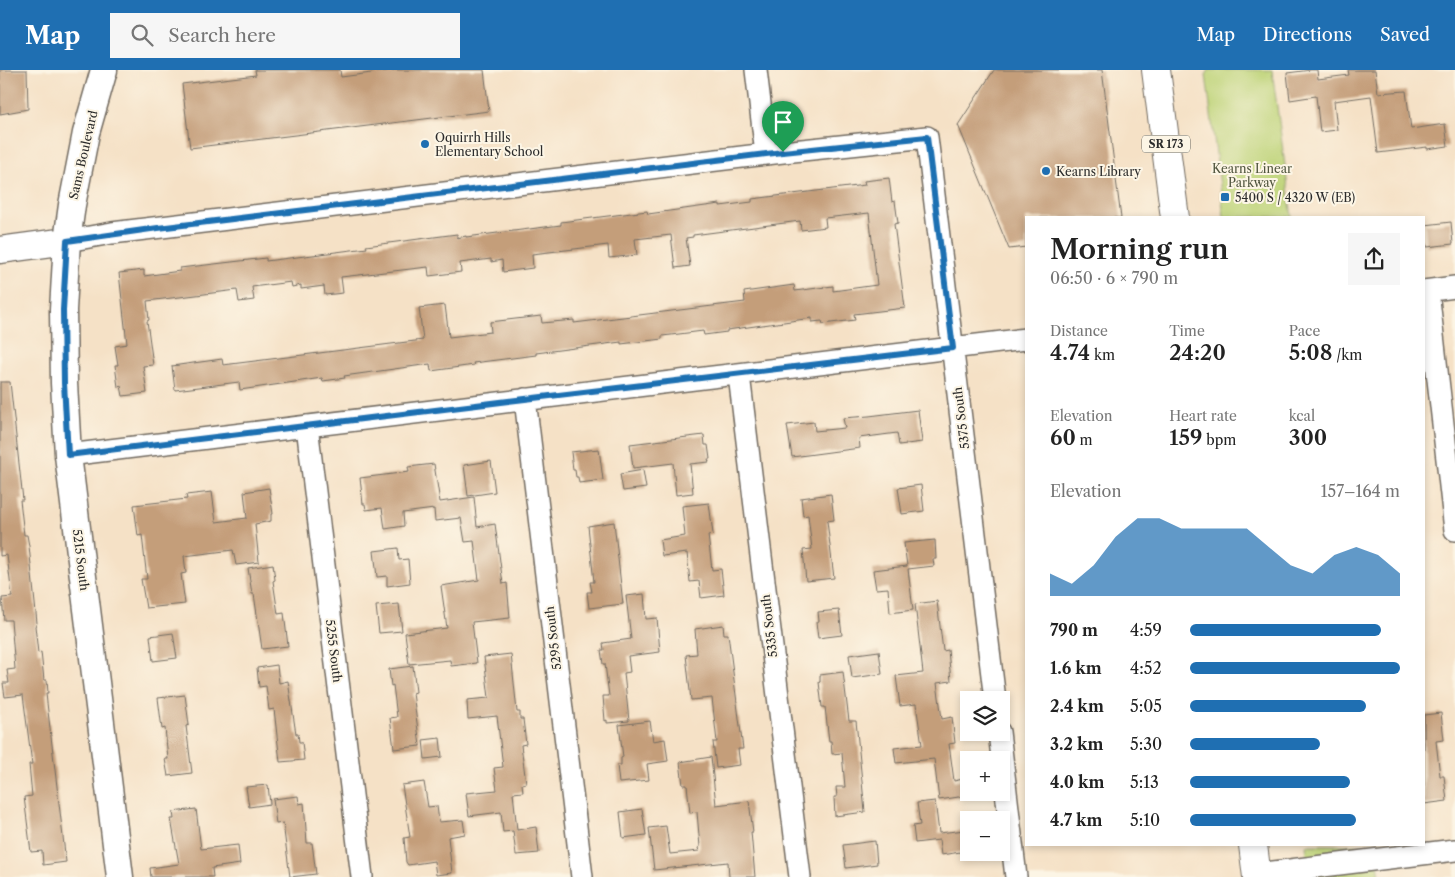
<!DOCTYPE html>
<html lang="en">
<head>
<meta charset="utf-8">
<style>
  body { margin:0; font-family:"Libre Caslon Text",serif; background:#f6f6f6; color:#222; height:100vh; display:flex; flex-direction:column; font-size:19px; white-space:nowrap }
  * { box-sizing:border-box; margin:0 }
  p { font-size:16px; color:#767676 }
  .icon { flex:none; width:28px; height:28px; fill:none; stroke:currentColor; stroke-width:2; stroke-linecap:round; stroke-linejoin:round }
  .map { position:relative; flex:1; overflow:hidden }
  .panel { position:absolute; left:1025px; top:146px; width:400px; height:630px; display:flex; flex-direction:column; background:#fff; border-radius:0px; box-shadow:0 2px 8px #0003 }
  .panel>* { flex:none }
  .tools { position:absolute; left:960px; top:621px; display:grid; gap:10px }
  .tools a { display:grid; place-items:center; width:50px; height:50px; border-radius:0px; background:#fff; box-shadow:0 2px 8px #0003; font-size:25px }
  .pin { position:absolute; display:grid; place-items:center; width:42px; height:42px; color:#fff; margin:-51px -21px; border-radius:50% 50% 50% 0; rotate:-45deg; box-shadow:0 0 5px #0007 }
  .pin .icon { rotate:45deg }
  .round { display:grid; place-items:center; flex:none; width:52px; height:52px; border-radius:0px; background:#f6f6f6 }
  .head { display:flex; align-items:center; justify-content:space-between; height:85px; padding:0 25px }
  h1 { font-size:28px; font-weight:600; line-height:38px }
  .metrics { display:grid; grid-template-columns:repeat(3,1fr); gap:8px; height:85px; padding:5px 25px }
  .metrics div { display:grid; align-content:center }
  .metrics b { font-size:21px; font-weight:600 }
  .metrics small { font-size:14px; font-weight:400 }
  .metrics p { font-size:14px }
  .chart { height:140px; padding:10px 25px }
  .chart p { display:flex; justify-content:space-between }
  .chart svg { width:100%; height:90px; margin-top:5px; fill:#1f6fb2; opacity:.7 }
  ul { padding:0 25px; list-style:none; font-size:16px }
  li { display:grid; grid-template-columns:80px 60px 1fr; align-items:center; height:38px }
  li i { height:12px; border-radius:6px; background:#1f6fb2 }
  header { display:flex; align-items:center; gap:30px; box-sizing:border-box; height:70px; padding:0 25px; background:#1f6fb2; color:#fff }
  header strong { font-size:24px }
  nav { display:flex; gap:28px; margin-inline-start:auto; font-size:18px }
  .search { width:350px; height:45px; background:#f6f6f6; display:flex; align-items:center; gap:12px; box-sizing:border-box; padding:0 18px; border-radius:0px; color:#767676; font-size:19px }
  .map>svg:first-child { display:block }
</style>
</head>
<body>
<header>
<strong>Map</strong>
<div class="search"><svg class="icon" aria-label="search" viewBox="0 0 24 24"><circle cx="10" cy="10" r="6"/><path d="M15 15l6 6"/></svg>Search here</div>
<nav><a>Map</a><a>Directions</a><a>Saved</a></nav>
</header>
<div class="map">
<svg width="1455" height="807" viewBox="0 0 1455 807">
  <rect width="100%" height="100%" fill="#fcf5e5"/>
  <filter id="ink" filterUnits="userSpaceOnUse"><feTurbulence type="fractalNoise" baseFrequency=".02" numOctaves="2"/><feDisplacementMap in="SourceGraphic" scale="10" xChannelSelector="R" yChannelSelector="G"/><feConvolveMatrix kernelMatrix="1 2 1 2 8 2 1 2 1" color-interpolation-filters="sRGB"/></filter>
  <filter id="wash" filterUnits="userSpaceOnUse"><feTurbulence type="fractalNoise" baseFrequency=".0096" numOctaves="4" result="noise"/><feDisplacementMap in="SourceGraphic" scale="20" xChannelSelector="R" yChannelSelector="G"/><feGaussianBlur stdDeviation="1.12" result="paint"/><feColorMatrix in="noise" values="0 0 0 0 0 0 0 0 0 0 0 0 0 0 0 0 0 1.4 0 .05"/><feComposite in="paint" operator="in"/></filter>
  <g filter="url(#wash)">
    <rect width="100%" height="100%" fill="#f5e1c6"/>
    <path fill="#bdd377" stroke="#747f51" d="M1209,0H1272L1292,147H1224L1206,5Z
      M1306,775H1376L1380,807H1309Z"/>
    <g id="blocks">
      <path fill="#c49e7a" d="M0,0H27L28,39L0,44Z
        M255,0H340L341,7L394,0H484L489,41L190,78L182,14L256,5Z
        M994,0H1102L1121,148H1026V177L1009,179L958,55Z
        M1311,0H1317L1318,9L1349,5L1348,0H1375L1378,23L1406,21L1411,59L1445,54L1448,76L1427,79V77L1378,83L1371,26L1334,31L1337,60L1320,62L1316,26L1290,30L1287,3Z
        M889,108L892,132L895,131L898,153L894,154L905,238L854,244L855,250L823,254L822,251L812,252V248L727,260V262L704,265L703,261L671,265L662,266V269L621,274V272L536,283V285L473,293L474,295L431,301L430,294L344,306L345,308L323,311L322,308L240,320L239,312L175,320L172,296L222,289L223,295L423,270L419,238L445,235L449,267L491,262L490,252L541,246L542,253L574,250V253L745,232L744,222L794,215L795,221L833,216V221L877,215L869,143L825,148L826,157L801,160L800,151L693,165V167L686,168L690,196L675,198L671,165L635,169L637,185L609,188L608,175L532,184L533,198L503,202L502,190L491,192V189L460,193L461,202L429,206L428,197L341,207L343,223L325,225L324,216L301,219V215L292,217L291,212L252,217L254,230L239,232L237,220L147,231L149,250L147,251L153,295L143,296L147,323L123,326L121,316L118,317L115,295H118L115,276L127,274L119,203L144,200V206L180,201V198L266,188V191L367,178L366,176L457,164V168L466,166V167L561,155V152L647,141L648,144L720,134V136L752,132V129L865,115L864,111Z
        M1451,152L1453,174L1427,177L1425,155Z
        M0,312H10L23,430H20L24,465H27L29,476L37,553L35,556L38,583L41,582L44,610H47L48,623H46L47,633L66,792L43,795L42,781L31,782L24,727L32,726L29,694H32L23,625L5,627L3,613H9L7,600L15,599L11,550H4L2,528L12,527L7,485L0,486Z
        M918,340L922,372L899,375L897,363L859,368L860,378L792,387L787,355L814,352L815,361L845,358L843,348L869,346Z
        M704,365L705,375H708L710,389H708L709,392L690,394L693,423L676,425L673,393L633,398L630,374Z
        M599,379L603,410L579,413L578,407H576L575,400H573L571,382Z
        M491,391L495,422L468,426L464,395Z
        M434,394L440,432L474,427L477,457L495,454L503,514L507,513L510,548L472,552L477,593L451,596L450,590L409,594L405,563L447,558L441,516L479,510L474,471L465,472L461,448L435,451L434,439L403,443L404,456L385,459L382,438L366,440L365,434H363L360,408L409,402L408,397Z
        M643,400L646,418L623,421L620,404Z
        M921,415L924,441L902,444L898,418Z
        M269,418L273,444H271V451L255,454L259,492L236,495L233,480L184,486L186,503L181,504L185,534L146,538L141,509H147L142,465L138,466L134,435L187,429L186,425L212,422L216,452L247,448L244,422Z
        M831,424L834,450L827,451L834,508L806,511L803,480L812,479L808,445L803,446L801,428Z
        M709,433L713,464L708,465L712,500L721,499L724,525L701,528L699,511L690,512L687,483L662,486L660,470L685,466L682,436Z
        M614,452L623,534L589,538L587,522H592L590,512H594L588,456Z
        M935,470L936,489H933L934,496L908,499L913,540L890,543L888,518L876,519L873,500L907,496L904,473Z
        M398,478L399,490L408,489L410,513L387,516V506L377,507L374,481Z
        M273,494L275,510L273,511L278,544L284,543L288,576L262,579L254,524H252L248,498Z
        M644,524L646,549L657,548L660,582L628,586L630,602L624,603L629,651L607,653V650L605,651L603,626H609L605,594H603L601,580H604L603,573L631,569L626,526Z
        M937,531L943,581L948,580L951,611L937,613L942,649L952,647L955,673L949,674L954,711L963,709L965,726L939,730L934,689L896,693L894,678L922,675L916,634L900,636L896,606L923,603L915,534Z
        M399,534L402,561L379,563L376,536Z
        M839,540L842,565L818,568L816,552L819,551L818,542Z
        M723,555L724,564H728L743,679H738L740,695L716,698L713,672H717L712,628L691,630L686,585L697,584L695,559Z
        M173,563L177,588L153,591L150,566Z
        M879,581L882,604L852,608L849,585Z
        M511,584L517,642H520V649H523L526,674L521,675L526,713L522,714L523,722L513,723L517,760L536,757L539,783L516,785L513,761L503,762L501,742L469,746L466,723L497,720L494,698L503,697L497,646L468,649L467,630L489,628L484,587Z
        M277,595L279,613L288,611L296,664H298L299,672H302L304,690L280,692L274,639L269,640L266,616L259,617L257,598Z
        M413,596L416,622L413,623L420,676L394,679L390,648L397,647L393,615L391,616L389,599Z
        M843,602L849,651H856L865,742L835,746L834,727H837L836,717H845L842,683L832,684L831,671H829L825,637H822L819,612H820V605Z
        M185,625L189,655L186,656L192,703L168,706L165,689H168L165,658L162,659L158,628Z
        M1441,643L1444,670L1436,671L1440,706H1444L1447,731L1424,734V645Z
        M650,651L653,671L665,669L668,691L647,694L649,710L619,713L617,695H621V688L623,687L619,655Z
        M440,668L442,687L425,689L423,670Z
        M711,687L716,735L749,731L753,762H751L755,807H729L728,792L654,800L649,758L666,756L670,784L699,781L698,778L700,777L697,742L690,743L687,715H683L680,692Z
        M424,712L428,737L437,736L439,752L463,750L465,764L448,767L452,803L436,805L434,791L408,795L406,792L404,768L410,767L402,715Z
        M268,715L270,734L249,737L246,717Z
        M298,726L299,734L304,733L307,773H312L316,804L290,807L283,753L276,754L273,729Z
        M935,731L939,763L965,760L967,781L941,785L939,770L915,773L913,756L920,755L917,733Z
        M196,739L201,779L238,775L240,794L212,798L213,807H151L150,798L179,794L171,749H174L173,742Z
        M642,739L646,765L623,768L620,742Z
        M875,771L877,794L846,798L843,775Z"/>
    </g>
  </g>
  <g filter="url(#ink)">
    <use href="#blocks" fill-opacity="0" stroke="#726b61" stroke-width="1"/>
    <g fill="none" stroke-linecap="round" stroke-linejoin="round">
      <defs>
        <path id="minor" d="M756,0L766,84
          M67,171L112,163L783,82L927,67L995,630
          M1424,221L1455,217
          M1428,221L1455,460
          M739,305L800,807
          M525,329L582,807
          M307,356L362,807
          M68,385L1026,269
          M999,662L1016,807
          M1257,804L1455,780"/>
        <path id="tertiary" d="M104,0L86,63L72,135L67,171L63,240L64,313L68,385L120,807
          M0,180L67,171"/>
        <path id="primary" d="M1156,0L1175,148
          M1253,775L1257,807"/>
      </defs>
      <use href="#minor" stroke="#726b61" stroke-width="24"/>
      <use href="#tertiary" stroke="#726b61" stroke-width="29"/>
      <use href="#primary" stroke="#726b61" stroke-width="30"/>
      <use href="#minor" stroke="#fff" stroke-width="21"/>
      <use href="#tertiary" stroke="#fff" stroke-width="26"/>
      <use href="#primary" stroke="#fff" stroke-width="28"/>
    </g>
  </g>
  <g fill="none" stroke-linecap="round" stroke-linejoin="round" filter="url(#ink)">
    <defs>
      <path id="route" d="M927,67L953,278L525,329L68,385L64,313L63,240L67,171L158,158L783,82Z"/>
    </defs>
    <use href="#route" stroke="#fff" stroke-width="10"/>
    <use href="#route" stroke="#1f6fb2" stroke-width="6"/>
  </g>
  <g fill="#1f6fb2" stroke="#fcf5e5" stroke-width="2">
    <circle cx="425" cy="74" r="5"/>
    <circle cx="1046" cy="101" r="5"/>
    <rect x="1220" y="122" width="10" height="10" rx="2.5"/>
  </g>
  <g text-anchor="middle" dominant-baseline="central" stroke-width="4" stroke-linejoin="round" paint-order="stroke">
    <rect fill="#fcf5e5" stroke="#6a6863" stroke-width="1" x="1142" y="65.5" width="48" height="17" rx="4"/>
    <g font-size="11" font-weight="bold" fill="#2b2b2b">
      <text x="1166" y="74">SR 173</text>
    </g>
    <g font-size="12" fill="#2b2b2b" stroke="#fcf5e5" text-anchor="start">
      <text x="435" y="67">Oquirrh Hills<tspan x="435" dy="14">Elementary School</tspan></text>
      <text x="1056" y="101">Kearns Library</text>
      <text x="1235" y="127">5400 S / 4320 W (EB)</text>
    </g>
    <g font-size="12" fill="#2b2b2b" stroke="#fcf5e5">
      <text transform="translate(83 85) rotate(-77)">Sams Boulevard</text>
      <text transform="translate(961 348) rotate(-97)">5375 South</text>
      <text transform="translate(81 490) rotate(83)">5215 South</text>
      <text transform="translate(769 556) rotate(-97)">5335 South</text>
      <text transform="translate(553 568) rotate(-97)">5295 South</text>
      <text transform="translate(334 581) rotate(83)">5255 South</text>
    </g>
    <g font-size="12" fill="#50553e" stroke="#fcf5e5">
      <text x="1252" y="98">Kearns Linear<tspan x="1252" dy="14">Parkway</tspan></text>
    </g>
  </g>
</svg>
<div class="tools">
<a><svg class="icon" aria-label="layers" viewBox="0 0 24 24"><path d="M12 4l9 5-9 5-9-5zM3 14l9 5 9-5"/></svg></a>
<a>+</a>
<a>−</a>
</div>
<div class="pin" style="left:783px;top:82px;background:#1e9e55"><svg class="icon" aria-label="arrive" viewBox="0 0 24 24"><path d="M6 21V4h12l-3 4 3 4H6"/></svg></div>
<section class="panel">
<div class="head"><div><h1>Morning run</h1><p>06:50 · 6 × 790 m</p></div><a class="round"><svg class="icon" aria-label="share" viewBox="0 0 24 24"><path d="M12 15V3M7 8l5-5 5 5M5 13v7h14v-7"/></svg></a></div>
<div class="metrics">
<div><p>Distance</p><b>4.74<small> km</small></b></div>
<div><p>Time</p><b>24:20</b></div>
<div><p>Pace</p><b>5:08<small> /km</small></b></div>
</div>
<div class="metrics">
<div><p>Elevation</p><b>60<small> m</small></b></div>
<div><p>Heart rate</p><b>159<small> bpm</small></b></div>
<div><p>kcal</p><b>300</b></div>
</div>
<div class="chart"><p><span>Elevation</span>157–164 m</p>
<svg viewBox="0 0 160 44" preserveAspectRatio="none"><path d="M0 44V33L10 38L20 29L30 15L40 6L50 6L60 11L70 11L80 11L90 11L100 20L110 29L120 33L130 24L140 20L150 24L160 33V44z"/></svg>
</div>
<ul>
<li><b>790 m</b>4:59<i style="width:91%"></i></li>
<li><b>1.6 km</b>4:52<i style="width:100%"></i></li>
<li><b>2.4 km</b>5:05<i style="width:84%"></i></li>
<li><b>3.2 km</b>5:30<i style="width:62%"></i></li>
<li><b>4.0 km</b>5:13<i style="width:76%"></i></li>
<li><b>4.7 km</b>5:10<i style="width:79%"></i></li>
</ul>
</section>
</div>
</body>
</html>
